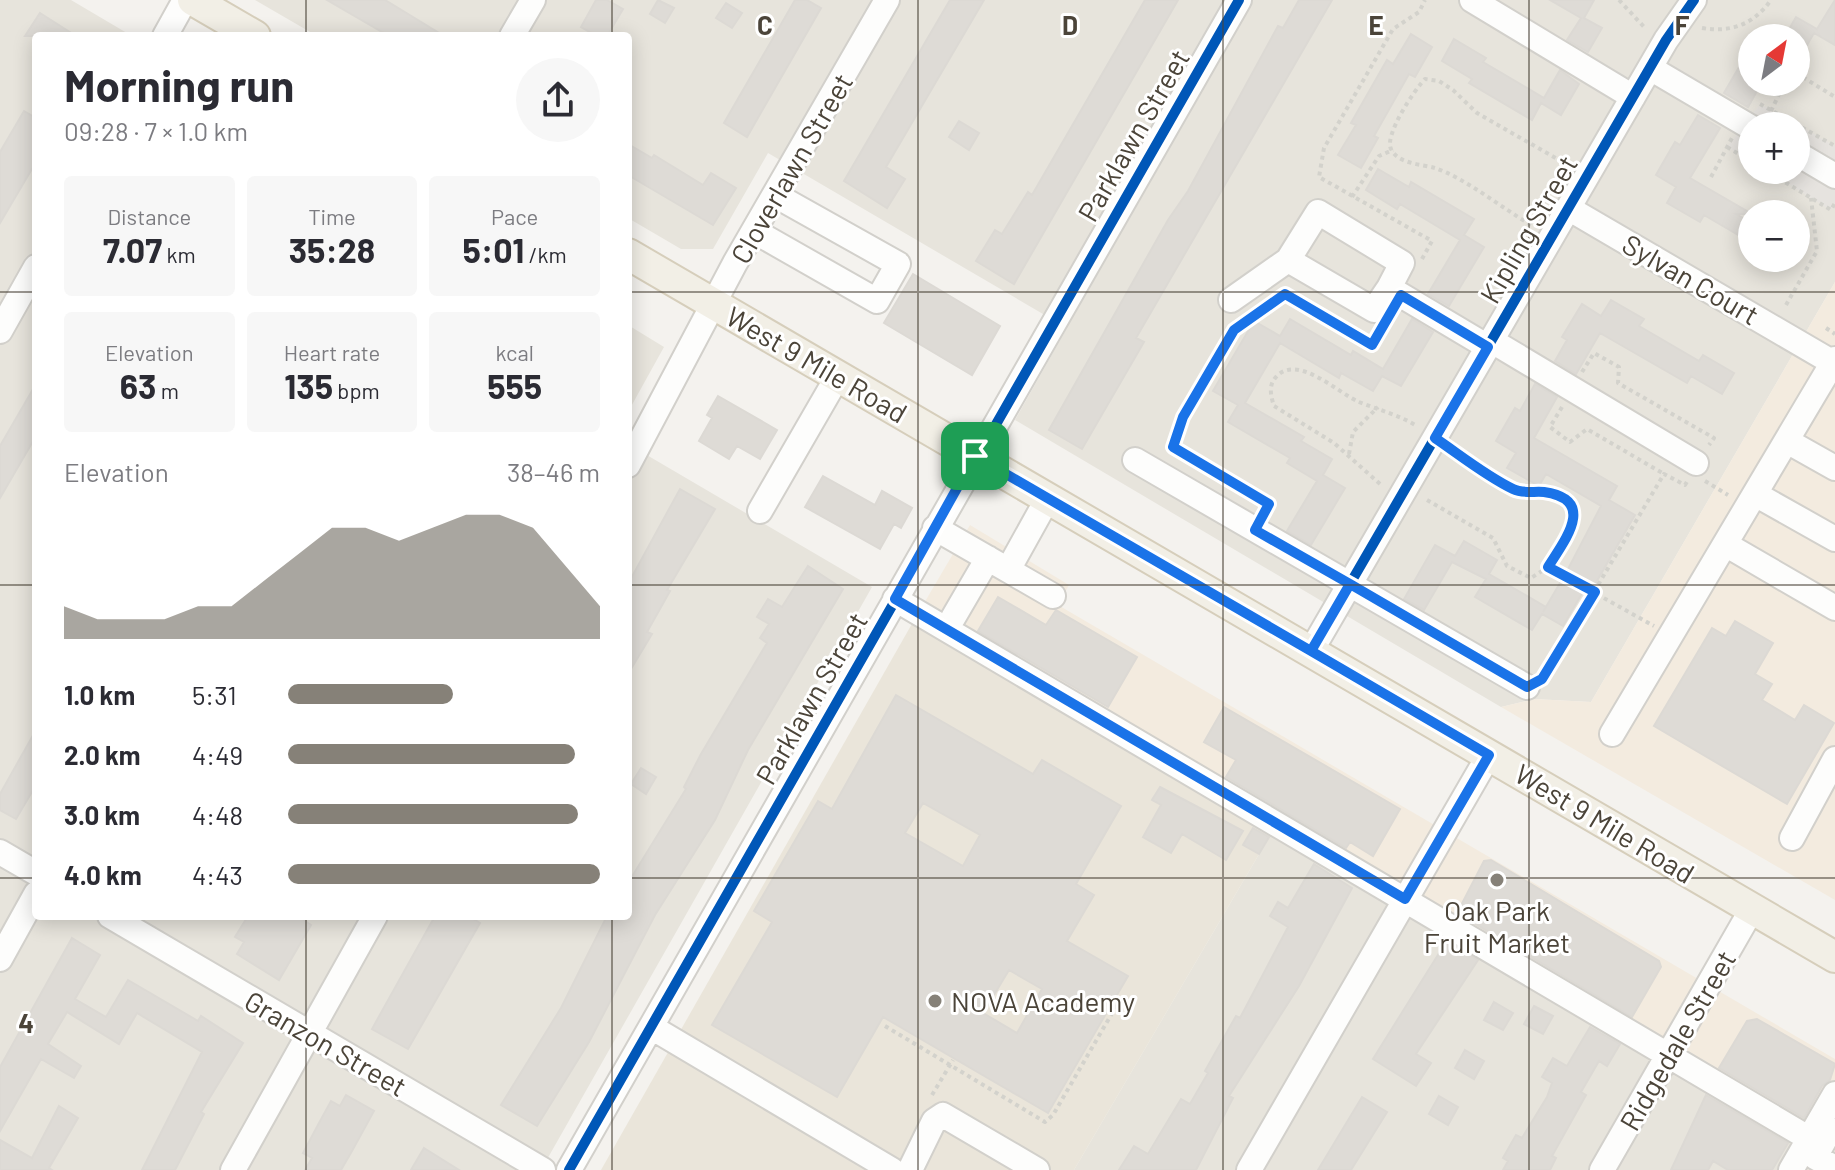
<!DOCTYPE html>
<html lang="en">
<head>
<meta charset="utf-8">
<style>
  body { margin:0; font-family:Barlow,sans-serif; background:#f7f7f7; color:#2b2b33; height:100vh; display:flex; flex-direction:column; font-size:30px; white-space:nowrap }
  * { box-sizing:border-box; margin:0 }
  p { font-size:26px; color:#7c7c81 }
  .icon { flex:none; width:44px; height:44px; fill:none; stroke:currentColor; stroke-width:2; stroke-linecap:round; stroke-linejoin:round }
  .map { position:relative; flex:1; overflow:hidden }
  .panel { position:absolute; left:32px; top:32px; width:600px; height:888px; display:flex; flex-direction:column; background:#fff; border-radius:8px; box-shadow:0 4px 20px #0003 }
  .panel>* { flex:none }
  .needle { width:52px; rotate:32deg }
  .tools { position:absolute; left:1738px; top:24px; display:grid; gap:16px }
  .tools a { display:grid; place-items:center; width:72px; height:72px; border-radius:50%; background:#fff; box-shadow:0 4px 20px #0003; font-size:40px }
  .pin { position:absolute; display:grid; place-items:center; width:68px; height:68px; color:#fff; margin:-34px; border-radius:16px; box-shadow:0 4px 12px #0006 }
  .round { display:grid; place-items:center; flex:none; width:84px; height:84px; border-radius:42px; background:#f7f7f7 }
  .overview { display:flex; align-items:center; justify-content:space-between; height:136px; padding:0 32px }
  h1 { font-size:44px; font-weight:700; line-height:60px }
  .metrics { display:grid; grid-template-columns:repeat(3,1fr); gap:12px; height:136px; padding:8px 32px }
  .metrics div { display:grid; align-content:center; border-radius:8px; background:#f7f7f7; text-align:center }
  .metrics b { font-size:34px; font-weight:700 }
  .metrics small { font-size:22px; font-weight:400 }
  .metrics p { font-size:22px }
  .chart { height:224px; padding:16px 32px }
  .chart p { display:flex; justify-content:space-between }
  .chart svg { width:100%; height:144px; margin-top:8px; fill:#868178; opacity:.7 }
  ul { padding:0 32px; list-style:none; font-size:26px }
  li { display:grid; grid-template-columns:128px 96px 1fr; align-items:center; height:60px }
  li i { height:20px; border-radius:10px; background:#868178 }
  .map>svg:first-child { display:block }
</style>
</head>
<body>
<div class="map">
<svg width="1835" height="1170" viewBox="0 0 1835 1170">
  <rect width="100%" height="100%" fill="#f4f2ee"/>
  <path fill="#e7e4dc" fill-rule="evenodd" d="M0,0H71L132,36H36V916H628V444L872,587L541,1170H0Z
    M255,0H1835V282L1591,702L1534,699L1501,707L1015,420L1067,328L768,153L713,249H681L628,218V36H317ZM1752,38H1796V82H1752ZM1752,126H1796V170H1752ZM1752,214H1796V258H1752Z
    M628,325L664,347L628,412Z
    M1272,832L1798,1140L1780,1170H1074Z"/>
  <path fill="#f3ebdf" d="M1835,282V900L1501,707L1534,699L1591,702Z
    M970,525L1069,585L1058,605L1835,1059V1170H1780L1797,1141L913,622Z"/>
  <path fill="#eae5da" d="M913,622L1272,832L1074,1170H601Z"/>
  <path fill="#e6e3df" d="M1760,104L1835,146V203L1831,210L1765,170H1796V126H1752V162L1727,147Z"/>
  <path fill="#dedbd6" stroke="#dcd9d4" stroke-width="2" fill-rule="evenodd" d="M327,0H385L444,36H389Z
    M596,0H607L623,9L607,36H597L581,27Z
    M658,0L674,8L665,23L650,14Z
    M795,0H807L821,8L747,137L724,123Z
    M950,0H984L886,167L905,179L887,208L844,181Z
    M1145,0H1178L1014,284L976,261L995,230L1002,234L1028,192L1032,195Z
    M1299,0H1332L1136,338L1144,342L1082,449L1049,430L1168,220L1188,191L1278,26L1283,28Z
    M1550,0H1594L1584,18L1602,28L1588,52L1567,40L1581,18Z
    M1835,0V45L1814,33L1796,64V38H1784L1796,17L1817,29Z
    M726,3L742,13L732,28L716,18Z
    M40,13L76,36H25Z
    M1411,34L1432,47L1415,77L1409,74L1374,136L1378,138L1361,168L1338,155L1356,125L1351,123L1387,60L1393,64Z
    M1454,39L1486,58L1483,62L1544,98L1560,70L1579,84L1561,115L1541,103L1532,120L1469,83L1472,79L1442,61Z
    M1752,45V82H1762L1748,107L1724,93Z
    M24,111L36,118V162L0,223V152Z
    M1698,115L1720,128L1690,178L1752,214H1736L1752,223V243L1704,215L1700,222L1667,203L1676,187L1656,175L1675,142L1680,145Z
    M959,121L979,133L969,150L949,137Z
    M628,144L652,158L654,155L703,185L711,173L736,188L713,225L628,175Z
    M1378,169L1409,187L1411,182L1474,219L1464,235L1484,247L1449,306L1428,294L1460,240L1400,204L1397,209L1366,190Z
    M913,274L1000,326L972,375L884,323Z
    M1611,300L1644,319L1639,326L1699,361L1703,355L1734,373L1722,394L1691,376L1687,383L1600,333L1576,374L1555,361L1567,340L1562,337L1582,304L1601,316Z
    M1290,319L1351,355L1353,351L1383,369L1412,319L1433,332L1401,386L1382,376L1373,391L1341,373L1339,378L1280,343L1245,403L1304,437L1301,441L1332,459L1323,475L1345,488L1311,545L1287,531L1317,481L1287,463L1290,458L1228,422L1238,405L1213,391L1254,321L1280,336Z
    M36,384V436L0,498V446Z
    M1535,384L1557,397L1534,438L1617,486L1609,500L1635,515L1594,586L1588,583L1563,626L1542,614L1532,630L1475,597L1486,579L1452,562L1424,610L1404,599L1435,545L1455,556L1464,541L1497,560L1489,574L1546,607L1543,612L1567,571L1601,506L1546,474L1539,486L1507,468L1516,453L1496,441L1515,408L1520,411Z
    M718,396L777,430L760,459L737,446L729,459L699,441L712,418L707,415Z
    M823,476L875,505L882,491L912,508L901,528L894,524L880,549L805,507Z
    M680,489L715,509L667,590L670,591L647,632L652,634L628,674V584Z
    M808,566L843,589L748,750L715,820L655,915L589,1042L537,1126L501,1105L561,1008L607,916H628V883L686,789L684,787L701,754L767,643L760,638L769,624L757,617L768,599L782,607Z
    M998,597L1046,625L1056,610L1137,657L1108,707L978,631Z
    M1735,621L1773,643L1755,674L1772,684L1762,700L1795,720L1804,705L1834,723L1787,804L1654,726L1712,628L1726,636Z
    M896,695L1033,774L1042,760L1121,806L1076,884L1094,895L1067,941L1128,976L1048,1113L883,1017L837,1097L712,1025L772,922L754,911L818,801L832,809ZM923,803L980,835L963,866L905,833ZM1009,970L1042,989L1017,1033L983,1013Z
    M1224,707L1400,809L1373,856L1350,842L1346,848L1226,777L1236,760L1204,742Z
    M36,730V785L16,819L0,810V794Z
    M641,768L656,777L646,794L631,784Z
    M1160,787L1243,831L1226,860L1182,834L1171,853L1143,837L1161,805L1152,800Z
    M1253,828L1269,837L1259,854L1243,845Z
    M1491,860L1659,961L1661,967L1632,1017L1457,913L1484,861Z
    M1314,864L1352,888L1299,986L1229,1096L1233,1098L1196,1170H1119L1134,1146L1148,1154L1181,1099L1190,1104L1208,1073L1205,1071L1236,1016L1240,1018L1288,927L1270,916L1278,902L1288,908Z
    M248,916H298L311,925L279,980L237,954L244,942L235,937Z
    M435,916H469L480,923L408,1049L372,1029Z
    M72,938L100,955L75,999L106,1017L128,980L198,1021L201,1016L243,1043L201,1112L204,1114L175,1170H142L202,1052L137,1013L119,1044L67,1012L48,1044L81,1066L74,1078L41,1059L0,1131V1067Z
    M1446,942L1478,960L1416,1054L1431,1063L1416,1086L1373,1059Z
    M1494,1002L1513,1013L1503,1030L1484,1020Z
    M1534,1006L1553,1016L1543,1034L1524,1024Z
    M1757,1019L1835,1064L1830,1080L1822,1086L1804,1118L1719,1068L1747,1021Z
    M1590,1027L1620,1044L1607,1066L1599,1061L1581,1092L1586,1095L1552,1156L1556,1158L1550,1170H1503L1508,1161L1503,1158L1516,1135L1522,1138L1547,1097L1552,1083L1542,1077L1553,1058L1567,1066Z
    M1465,1050L1484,1061L1474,1079L1455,1068Z
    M346,1095L374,1111L352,1151L341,1170H305L312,1158L303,1153L319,1123L331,1101L340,1106Z
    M1706,1095L1788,1143L1772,1170H1728L1713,1161L1708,1170H1671Z
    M1439,1096L1458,1107L1448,1125L1429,1114Z
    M1362,1097L1387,1112L1351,1170H1318Z
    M59,1106L78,1118L49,1168L52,1170H0V1140L32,1158Z
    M424,1148L459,1170H411Z"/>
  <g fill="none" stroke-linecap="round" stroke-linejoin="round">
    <defs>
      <path id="minor" d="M1472,0L1633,97
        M165,36L185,0
        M512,36L533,0
        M1650,68L1752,128
        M1796,153L1835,176
        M1568,208L1835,364
        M754,231L877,301L898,264L775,195
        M1288,260L1318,212L1402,263L1389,288
        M1231,300L1288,260L1374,310L1389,288L1488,347
        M0,331L36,267
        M1492,341L1696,463
        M1787,441L1835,468
        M1135,460L1527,687
        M628,465L735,263L887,0
        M1755,494L1835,539
        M760,511L838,376
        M935,528L1008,570L1048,498
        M1725,544L1835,608
        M1008,570L1053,596
        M895,599L1810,1139
        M953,618L988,558
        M1311,651L1666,40L1694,0
        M1612,734L1835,359
        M1792,838L1835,759
        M0,852L36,873
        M110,916L543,1170
        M0,959L36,894
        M651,1027L892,1170
        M1830,1130L1815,1157L1835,1168
        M233,1170L375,916
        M569,1170L1239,0
        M910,1170L934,1121L943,1115L1037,1170
        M1249,1170L1489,755
        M1602,1170L1752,909
        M1791,1170L1835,1094"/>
      <path id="major" d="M193,0L255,36
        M628,254L1835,957"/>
    </defs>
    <use href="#minor" stroke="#d2d0cb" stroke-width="28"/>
    <use href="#major" stroke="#d6cebb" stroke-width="34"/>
    <path stroke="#d3d2cc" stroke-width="4" stroke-dasharray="4 4" stroke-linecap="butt" d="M1619,0L1645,28
      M1702,28C1731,33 1754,24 1771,0
      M1796,73L1835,97
      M1760,104L1835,146
      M1771,111L1785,82
      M1727,147L1752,162
      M1765,170L1831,210L1835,203
      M1711,177L1732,138
      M1352,197L1379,156L1393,150
      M1531,225C1502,208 1465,178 1435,168C1421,164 1398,164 1391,149C1384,135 1415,89 1425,79L1439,81L1453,90L1477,113L1566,164
      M1422,259L1432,241L1319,177L1324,148L1393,29L1419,12L1425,0
      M1786,305L1817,251L1811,198
      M1826,328L1835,334
      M1582,372L1594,353L1619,367L1618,383L1714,438L1709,445
      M1562,407L1550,427L1570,442L1587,429L1664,474
      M1349,454L1353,432L1378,407
      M1705,481L1728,495
      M1380,484L1334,443L1274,406C1271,397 1268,385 1276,377C1297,353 1338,393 1359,402C1379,410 1399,415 1417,426
      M1427,500L1493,538L1507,566L1531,578L1548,567L1575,523L1574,510L1565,501L1546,492L1515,491L1451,449
      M1265,511L1269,504L1173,447L1183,417L1234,330L1285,294L1372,345L1381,329
      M1548,567L1654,626
      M1545,674L1664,474L1685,485L1688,480
      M885,1026L1045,1122L1053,1115L1118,1003
      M932,1095L953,1060"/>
    <use href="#minor" stroke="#fdfdfc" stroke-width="24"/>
    <use href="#major" stroke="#f2efe6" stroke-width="30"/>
    <defs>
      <path id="cycleway" d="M1311,651L1666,40L1694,0
        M569,1170L1239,0"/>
    </defs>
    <use href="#cycleway" stroke="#fff" stroke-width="15"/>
    <use href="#cycleway" stroke="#0057b8" stroke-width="10"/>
  </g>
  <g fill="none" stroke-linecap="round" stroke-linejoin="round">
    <defs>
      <path id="route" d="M975,456L895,599L1405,899L1489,755L1311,651L1350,584L1527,687L1542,679L1595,592L1548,567C1564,541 1598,500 1544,492C1534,491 1523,494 1513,489C1486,476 1460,455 1435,438L1488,347L1401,295L1372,345L1285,294L1234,330L1183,417L1173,447L1269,504L1255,530L1350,584L1311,651L975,456"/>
    </defs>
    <use href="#route" stroke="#fff" stroke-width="16"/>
    <use href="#route" stroke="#1a73e8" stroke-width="10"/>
  </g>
  <path fill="none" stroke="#4b4439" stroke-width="2" stroke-opacity="0.55" d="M306,0V36M612,0V36M918,0V1170M1223,0V1170M1529,0V1170M0,292H36M628,292H1835M0,585H36M628,585H1835M0,878H36M628,878H1835M306,916V1170M612,916V1170"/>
  <g fill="#868178" stroke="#fff" stroke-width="3">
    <circle cx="1497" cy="880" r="8"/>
    <circle cx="935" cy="1001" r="8"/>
  </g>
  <g text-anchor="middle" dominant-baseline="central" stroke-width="6" stroke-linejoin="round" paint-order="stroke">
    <g font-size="28" fill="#4b4439" stroke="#fff">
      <text transform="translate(1133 135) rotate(-60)">Parklawn Street</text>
      <text transform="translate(791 168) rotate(-60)">Cloverlawn Street</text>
      <text transform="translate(1528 229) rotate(-60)">Kipling Street</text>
      <text transform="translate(1691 279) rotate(30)">Sylvan Court</text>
      <text transform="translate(817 364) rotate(30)">West 9 Mile Road</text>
      <text transform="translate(811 698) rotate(-60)">Parklawn Street</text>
      <text transform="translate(1605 823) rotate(31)">West 9 Mile Road</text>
      <text transform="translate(1677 1040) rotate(-60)">Ridgedale Street</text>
      <text transform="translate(326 1043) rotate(30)">Granzon Street</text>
    </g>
    <g font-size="28" fill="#4b4439" stroke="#fff">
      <text x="1497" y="910">Oak Park<tspan x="1497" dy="32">Fruit Market</tspan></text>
      <text x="951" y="1001" text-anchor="start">NOVA Academy</text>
    </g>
  </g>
  <g font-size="26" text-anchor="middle" font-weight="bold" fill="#4b4439" stroke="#fff" stroke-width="6" stroke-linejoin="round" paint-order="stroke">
    <text x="765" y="35">C</text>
    <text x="1070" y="35">D</text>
    <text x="1376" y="35">E</text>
    <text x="1682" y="35">F</text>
    <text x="26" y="1033">4</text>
  </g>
</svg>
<div class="tools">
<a><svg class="needle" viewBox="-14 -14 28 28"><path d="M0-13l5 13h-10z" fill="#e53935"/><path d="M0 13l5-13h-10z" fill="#7c7c81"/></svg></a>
<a>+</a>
<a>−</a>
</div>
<div class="pin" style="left:975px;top:456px;background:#1e9e55"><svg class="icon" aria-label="arrive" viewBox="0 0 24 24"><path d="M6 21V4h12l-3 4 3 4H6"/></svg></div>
<section class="panel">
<div class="overview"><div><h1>Morning run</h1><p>09:28 · 7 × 1.0 km</p></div><a class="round"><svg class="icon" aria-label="share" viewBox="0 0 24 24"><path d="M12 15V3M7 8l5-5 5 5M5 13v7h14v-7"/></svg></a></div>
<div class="metrics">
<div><p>Distance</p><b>7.07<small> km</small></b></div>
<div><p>Time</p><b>35:28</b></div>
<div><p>Pace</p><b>5:01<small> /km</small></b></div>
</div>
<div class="metrics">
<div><p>Elevation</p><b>63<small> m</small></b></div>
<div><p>Heart rate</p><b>135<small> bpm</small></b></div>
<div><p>kcal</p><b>555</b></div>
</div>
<div class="chart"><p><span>Elevation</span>38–46 m</p>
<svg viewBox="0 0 160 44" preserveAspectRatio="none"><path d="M0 44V34L10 38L20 38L30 38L40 34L50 34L60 26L70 18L80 10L90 10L100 14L110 10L120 6L130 6L140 10L150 22L160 34V44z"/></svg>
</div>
<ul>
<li><b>1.0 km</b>5:31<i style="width:53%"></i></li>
<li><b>2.0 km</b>4:49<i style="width:92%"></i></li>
<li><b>3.0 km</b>4:48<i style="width:93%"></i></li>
<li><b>4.0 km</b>4:43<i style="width:100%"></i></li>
</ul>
</section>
</div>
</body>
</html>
